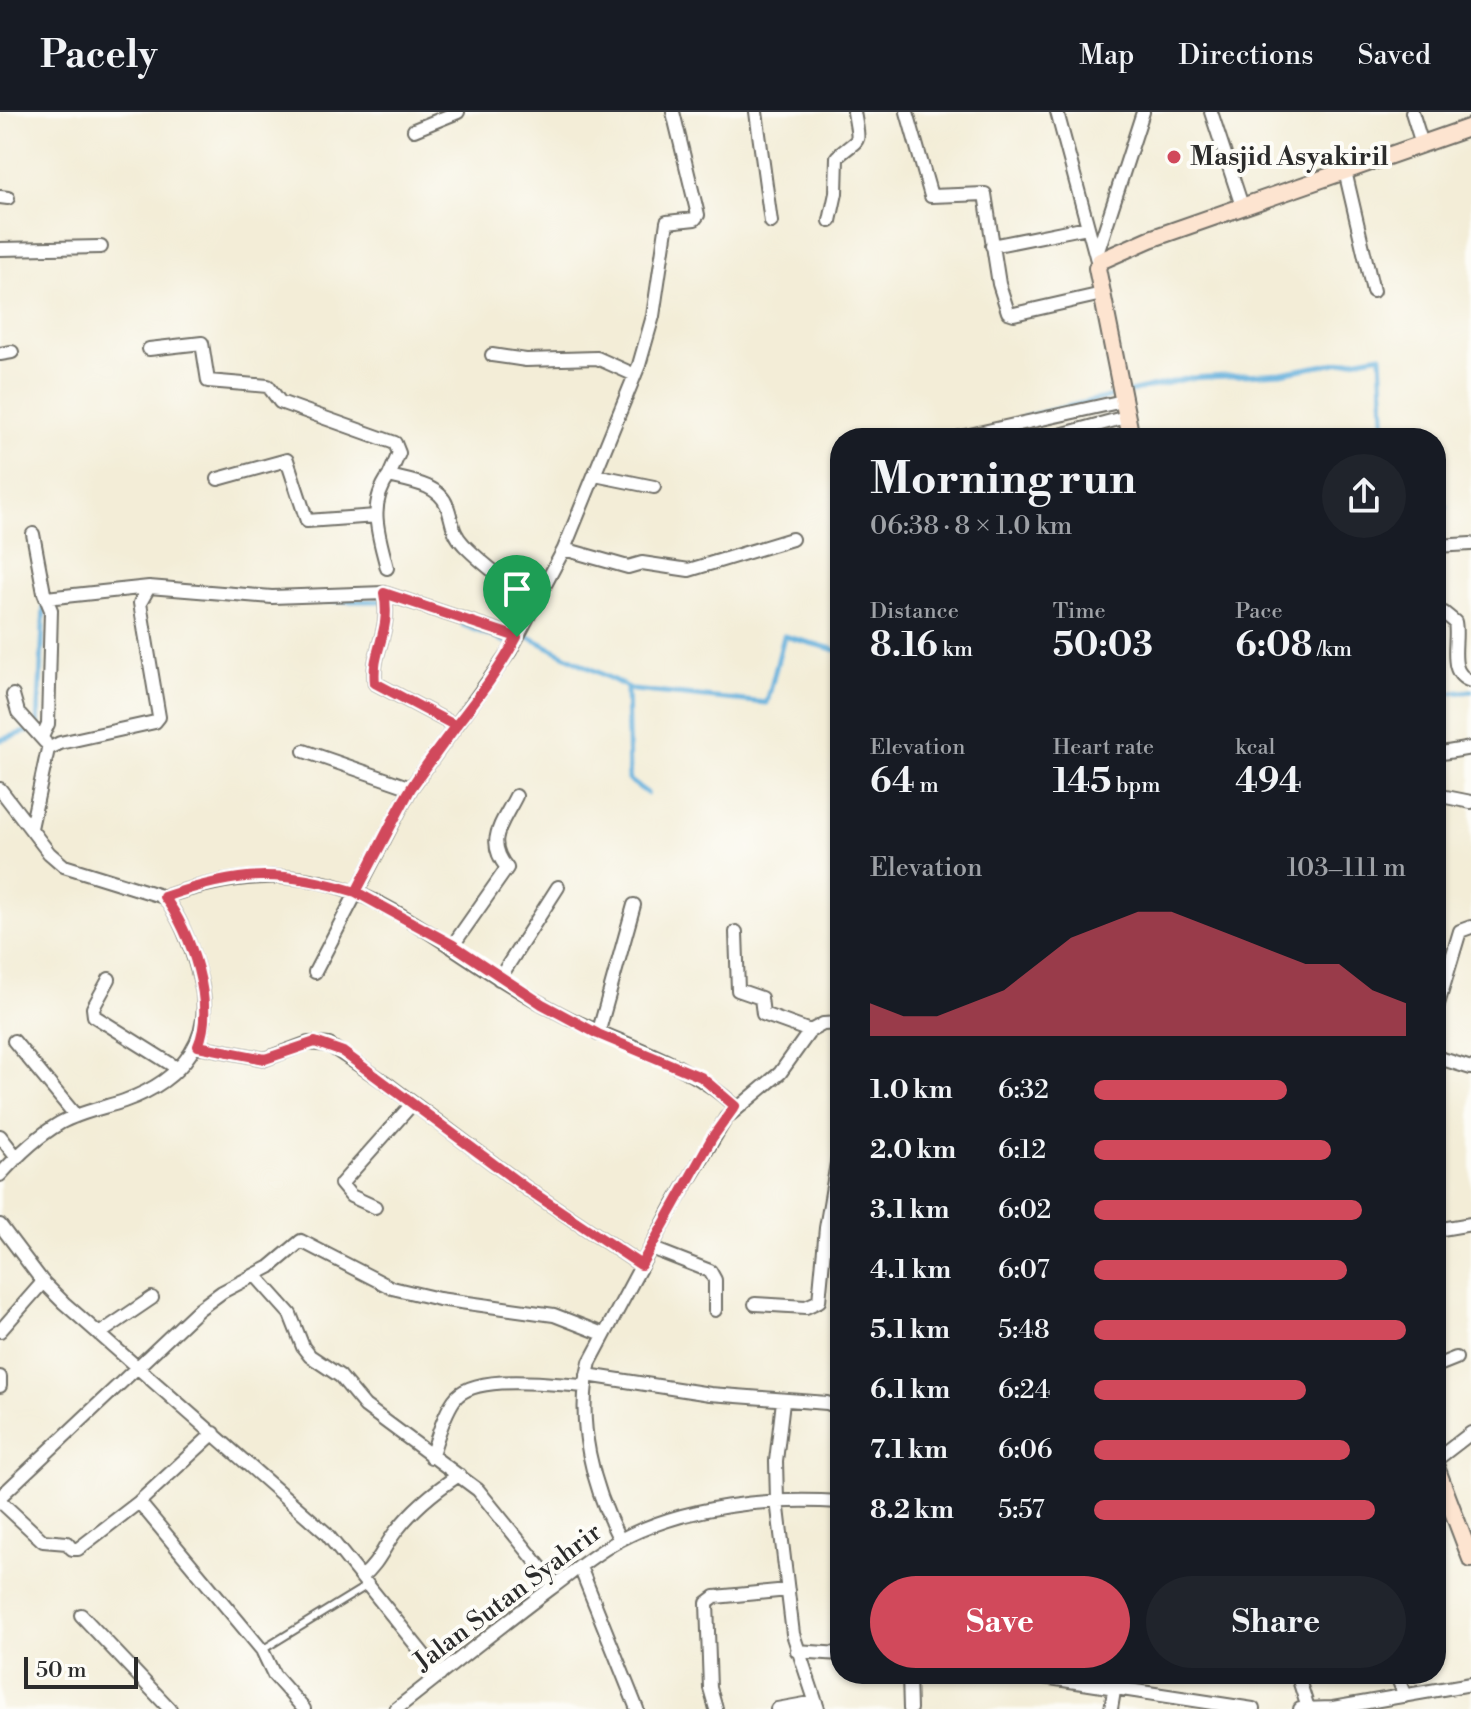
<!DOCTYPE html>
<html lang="en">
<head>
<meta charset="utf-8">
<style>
  body { margin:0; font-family:"Libre Bodoni",serif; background:#20242c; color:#f1f3f6; height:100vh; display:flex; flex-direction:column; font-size:30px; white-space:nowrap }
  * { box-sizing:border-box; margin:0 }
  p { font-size:26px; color:#9ea1a6 }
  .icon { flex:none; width:44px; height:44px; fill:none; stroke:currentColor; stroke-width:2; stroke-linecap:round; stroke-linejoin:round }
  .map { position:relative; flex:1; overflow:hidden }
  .sheet { position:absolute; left:830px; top:316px; width:616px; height:1256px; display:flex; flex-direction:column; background:#171b24; border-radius:32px; box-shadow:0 2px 6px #0004 }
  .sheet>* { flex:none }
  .scale { position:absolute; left:24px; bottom:20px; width:114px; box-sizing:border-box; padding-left:8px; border:4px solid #2b2b2b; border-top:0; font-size:22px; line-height:28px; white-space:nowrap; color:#2b2b2b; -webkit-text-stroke:6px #fdfcf7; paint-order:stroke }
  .pin { position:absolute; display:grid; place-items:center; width:68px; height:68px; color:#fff; margin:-82px -34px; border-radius:50% 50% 50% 0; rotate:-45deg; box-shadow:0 0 8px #0007 }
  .pin .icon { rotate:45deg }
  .round { display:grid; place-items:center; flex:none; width:84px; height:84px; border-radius:42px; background:#20242c }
  .overview { display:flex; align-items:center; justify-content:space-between; height:136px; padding:0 40px }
  h1 { font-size:44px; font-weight:800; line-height:60px }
  .figures { display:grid; grid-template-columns:repeat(3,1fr); gap:12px; height:136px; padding:8px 40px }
  .figures div { display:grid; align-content:center }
  .figures b { font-size:34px; font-weight:800 }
  .figures small { font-size:22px; font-weight:400 }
  .figures p { font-size:22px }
  .chart { height:224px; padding:16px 40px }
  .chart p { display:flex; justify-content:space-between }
  .chart svg { width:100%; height:144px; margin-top:8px; fill:#d1495b; opacity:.7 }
  .action { display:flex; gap:16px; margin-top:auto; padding:16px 40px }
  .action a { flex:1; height:92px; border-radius:48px; background:#d1495b; color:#fff; font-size:32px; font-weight:800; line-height:92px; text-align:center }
  .action a+a { background:#20242c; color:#f1f3f6 }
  ul { padding:0 40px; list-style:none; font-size:26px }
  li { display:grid; grid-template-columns:128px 96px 1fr; align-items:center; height:60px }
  li i { height:20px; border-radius:10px; background:#d1495b }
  header { display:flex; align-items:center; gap:48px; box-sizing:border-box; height:112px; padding:0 40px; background:#171b24; border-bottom:2px solid #363941 }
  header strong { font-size:38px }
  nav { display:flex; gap:44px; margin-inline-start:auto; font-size:28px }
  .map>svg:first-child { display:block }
</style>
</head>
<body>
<header>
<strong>Pacely</strong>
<nav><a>Map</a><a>Directions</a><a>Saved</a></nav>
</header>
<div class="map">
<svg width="1471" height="1597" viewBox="0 0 1471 1597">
  <rect width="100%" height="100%" fill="#fdfcf7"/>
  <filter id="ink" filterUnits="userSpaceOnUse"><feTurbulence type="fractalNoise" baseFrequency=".0125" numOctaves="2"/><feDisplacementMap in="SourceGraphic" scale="16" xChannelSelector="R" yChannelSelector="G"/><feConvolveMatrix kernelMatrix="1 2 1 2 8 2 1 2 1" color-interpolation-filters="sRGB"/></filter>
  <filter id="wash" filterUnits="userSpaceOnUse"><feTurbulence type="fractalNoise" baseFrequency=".006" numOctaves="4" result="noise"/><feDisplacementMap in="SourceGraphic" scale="32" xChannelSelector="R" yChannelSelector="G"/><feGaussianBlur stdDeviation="1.8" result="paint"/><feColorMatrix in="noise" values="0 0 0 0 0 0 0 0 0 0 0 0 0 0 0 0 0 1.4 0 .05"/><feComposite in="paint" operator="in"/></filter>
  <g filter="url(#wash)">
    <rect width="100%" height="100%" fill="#f3edd7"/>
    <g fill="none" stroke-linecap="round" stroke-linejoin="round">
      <path stroke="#62afdb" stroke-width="5" d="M1024,305L1189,266L1281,261L1381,243L1385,326
        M938,326L956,322
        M1436,396L1447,395
        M319,489H385
        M1436,508L1441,582L1471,579
        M463,513L513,533
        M523,522L633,578L767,591L784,524L840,539
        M627,576L629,668L647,681
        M0,628L38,616L44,493"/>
    </g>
  </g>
  <g filter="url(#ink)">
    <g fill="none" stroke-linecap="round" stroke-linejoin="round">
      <defs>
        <path id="lane" d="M262,1538L368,1473"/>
        <path id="street" d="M756,0L771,110
          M907,0L931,84L985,82L999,172L1008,200L1014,202L1102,182
          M1057,0L1098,152
          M1211,0L1242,94
          M1412,0L1422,32
          M414,18L458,0
          M1345,59L1373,179
          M0,85L8,86
          M830,109L836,81L837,45C861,23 860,36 854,0
          M992,134L1087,115
          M0,137L101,135
          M1096,145L1143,0
          M149,237L202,231L208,269L268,274L280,290L395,331L399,341L389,364
          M0,242L12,240
          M492,243L526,248L597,246L635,263
          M956,326L1123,289
          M1049,326L1126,305
          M595,363L654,375
          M218,367L287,348L307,409L376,404
          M33,422L44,481L51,498L48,612L42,625
          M1436,434L1471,432
          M564,437L628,455L642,451L689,458L792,427
          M387,456C379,423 367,394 389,364C408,369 439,372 447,394C453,409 451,420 464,433C485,455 512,473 536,493
          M384,481C392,521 371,538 375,571L456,614
          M46,486L149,475L272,485L384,481L517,525
          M1436,500L1444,501L1455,510C1459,530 1446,562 1471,569
          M13,583L18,600L45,630
          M304,639L411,676
          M1436,642L1471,636
          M0,677L49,741L64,754L164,785
          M1436,683L1471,690
          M31,716L48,637L60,631L155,610L159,605L140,491L149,475
          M736,820L738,878L761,886L763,902L810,919
          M453,833L507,756C485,728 501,714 516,684
          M315,860L411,676L510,539L564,437L639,253L653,204L667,110L695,107L698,103L673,0
          M109,867L93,896L94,904L177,956
          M499,867L558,775
          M1436,899L1460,819L1471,815
          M598,922L634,793
          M14,929L76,1004
          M198,934L265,947L308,931L329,933L386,971L526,1076L641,1153
          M1436,945L1471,956
          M0,1024L17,1046
          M0,1063C17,1044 38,1024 60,1011C80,1000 103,996 124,989C183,968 217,925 199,863C192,837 181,806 164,785C353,721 409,823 559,901C619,933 685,947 735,994
          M375,1095L351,1084L341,1072L413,991
          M0,1113L43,1170L64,1191L326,1421L440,1563
          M1436,1118L1471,1112
          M651,1136L710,1159L715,1168V1198
          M256,1164L290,1202L303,1235L310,1244L340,1264L365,1294L478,1378L555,1473
          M755,1192L806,1195L819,1189L826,1116L840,1033
          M0,1219L43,1170
          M99,1222L152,1186
          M1436,1254L1456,1246
          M587,1263L710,1282L827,1291L840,1296
          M0,1265V1274
          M783,1289L776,1349L777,1388L793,1522L818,1597
          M431,1345C437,1327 443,1304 454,1288C473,1260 556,1273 586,1274
          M1436,1348L1471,1321
          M0,1385L199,1197L222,1180L270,1155L301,1129L392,1176L439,1187L554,1203L603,1222
          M0,1389L43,1429L67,1431L72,1437H78L139,1390L214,1321
          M139,1390L262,1538L274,1563L304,1597
          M620,1428C593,1376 575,1309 590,1250L673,1094L726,1006L780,961L810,919L823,912L840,911
          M580,1455L637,1597
          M362,1465C379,1451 383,1436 396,1419C412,1398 436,1378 459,1363
          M81,1503L170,1597
          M797,1539L840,1542
          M909,1562L910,1597
          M1024,1562L1253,1597
          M1297,1562L1308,1596
          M1396,1562L1405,1584
          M396,1597C447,1557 498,1516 550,1477C572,1461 595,1441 620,1428C684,1394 768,1385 840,1390
          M716,1597L710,1576L707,1491L715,1485L788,1478
          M777,1597L816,1590
          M1111,1597L1115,1573
          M1300,1597L1333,1596L1471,1572"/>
        <path id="secondary" d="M1131,326L1097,156L1100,149L1150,127L1471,15
          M1436,1355L1471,1447"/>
      </defs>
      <use href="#lane" stroke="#716f67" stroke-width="10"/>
      <use href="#street" stroke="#716f67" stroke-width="16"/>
      <use href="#secondary" stroke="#716f67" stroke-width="20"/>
      <use href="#lane" stroke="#fff" stroke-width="6"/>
      <use href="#street" stroke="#fff" stroke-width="12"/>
      <use href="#secondary" stroke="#fde4d0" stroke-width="16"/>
    </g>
  </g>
  <g fill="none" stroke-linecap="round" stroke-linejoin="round" filter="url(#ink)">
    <defs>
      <path id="route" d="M517,525C488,580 443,624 411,676C391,709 374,746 356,780L453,833L542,892L598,922L701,965L735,994L712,1026L641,1153L526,1076L343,940L315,930L265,947L198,934C216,893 191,819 164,785C239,759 280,757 356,780L411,676L456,614L375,571C371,538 392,521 384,481L517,525"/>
    </defs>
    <use href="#route" stroke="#fff" stroke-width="16"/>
    <use href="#route" stroke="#d1495b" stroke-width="10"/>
  </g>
  <circle fill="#d1495b" stroke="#fdfcf7" stroke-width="3" cx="1174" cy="45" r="8"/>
  <g text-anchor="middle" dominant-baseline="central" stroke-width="8" stroke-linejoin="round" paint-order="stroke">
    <g font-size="26" font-weight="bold" fill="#2b2b2b" stroke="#fdfcf7" text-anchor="start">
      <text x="1190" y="45">Masjid Asyakiril</text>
    </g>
    <g font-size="26" fill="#2b2b2b" stroke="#fdfcf7">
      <text transform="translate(508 1485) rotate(-37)">Jalan Sutan Syahrir</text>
    </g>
  </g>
</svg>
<div class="scale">50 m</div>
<div class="pin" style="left:517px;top:525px;background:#1e9e55"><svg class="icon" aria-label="arrive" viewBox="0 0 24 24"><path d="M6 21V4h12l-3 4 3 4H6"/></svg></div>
<section class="sheet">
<div class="overview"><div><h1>Morning run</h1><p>06:38 · 8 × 1.0 km</p></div><a class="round"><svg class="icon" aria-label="share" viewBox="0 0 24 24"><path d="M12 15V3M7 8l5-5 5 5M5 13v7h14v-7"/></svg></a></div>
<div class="figures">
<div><p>Distance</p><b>8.16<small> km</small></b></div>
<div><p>Time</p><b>50:03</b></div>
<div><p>Pace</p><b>6:08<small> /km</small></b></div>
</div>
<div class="figures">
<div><p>Elevation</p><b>64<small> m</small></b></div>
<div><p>Heart rate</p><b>145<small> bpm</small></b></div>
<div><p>kcal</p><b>494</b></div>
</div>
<div class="chart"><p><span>Elevation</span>103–111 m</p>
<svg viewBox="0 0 160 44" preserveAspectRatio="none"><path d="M0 44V34L10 38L20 38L30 34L40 30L50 22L60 14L70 10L80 6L90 6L100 10L110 14L120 18L130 22L140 22L150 30L160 34V44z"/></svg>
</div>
<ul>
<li><b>1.0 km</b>6:32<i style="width:62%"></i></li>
<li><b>2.0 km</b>6:12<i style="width:76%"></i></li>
<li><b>3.1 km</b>6:02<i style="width:86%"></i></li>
<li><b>4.1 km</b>6:07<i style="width:81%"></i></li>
<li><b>5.1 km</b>5:48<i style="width:100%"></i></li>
<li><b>6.1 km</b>6:24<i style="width:68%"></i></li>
<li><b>7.1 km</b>6:06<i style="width:82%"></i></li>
<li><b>8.2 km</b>5:57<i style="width:90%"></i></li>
</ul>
<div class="action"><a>Save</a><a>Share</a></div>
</section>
</div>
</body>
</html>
